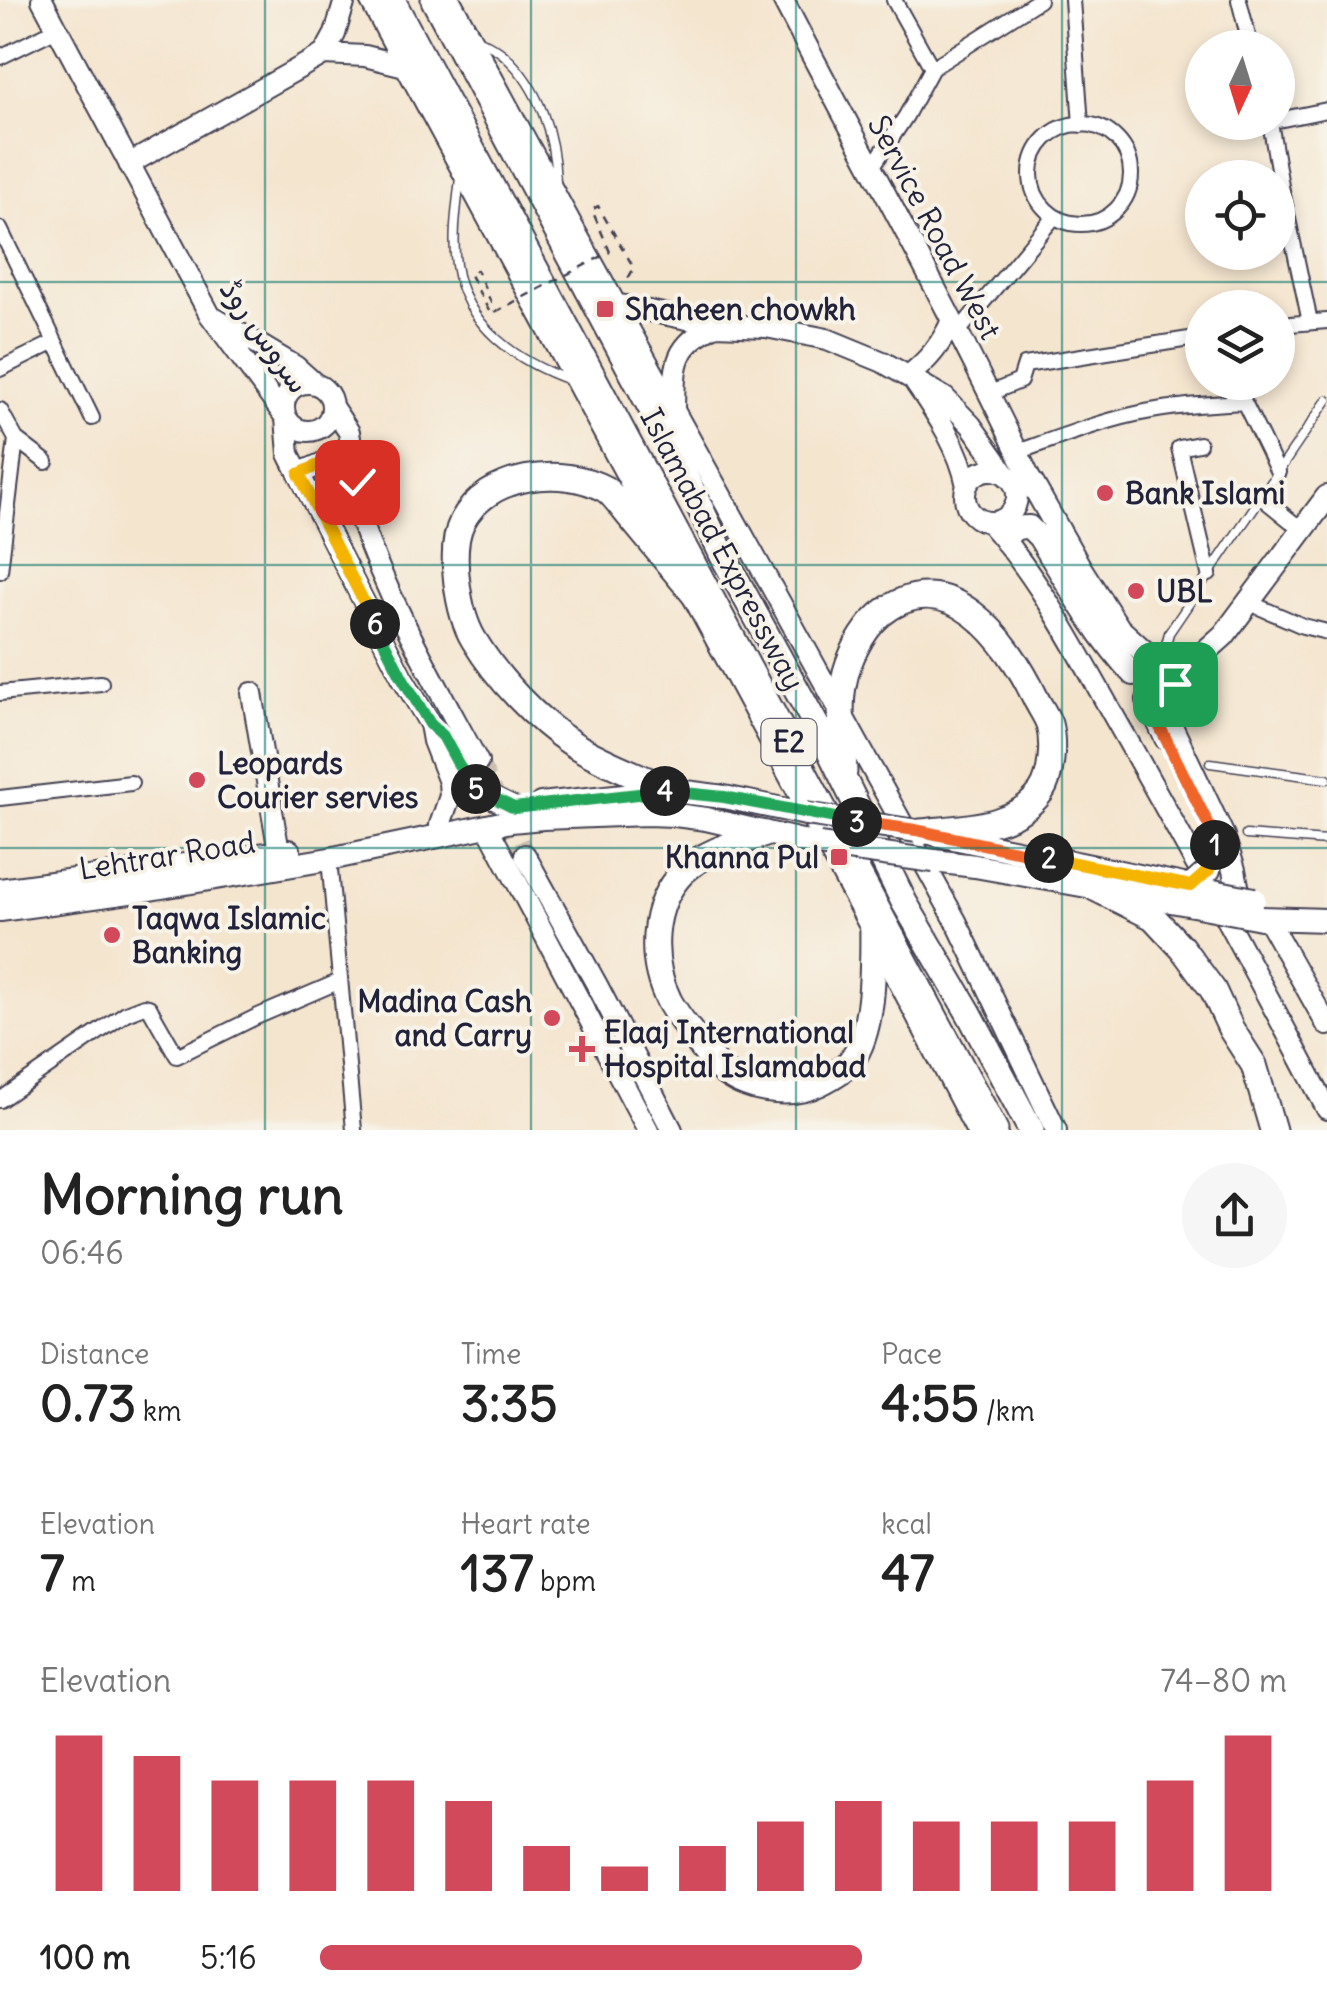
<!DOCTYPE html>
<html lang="en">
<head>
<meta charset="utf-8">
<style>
  body { margin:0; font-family:Delius,"Playpen Sans Arabic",sans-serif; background:#f6f6f6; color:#222; height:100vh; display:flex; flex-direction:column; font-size:38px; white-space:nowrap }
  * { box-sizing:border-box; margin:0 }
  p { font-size:32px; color:#767676 }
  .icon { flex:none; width:55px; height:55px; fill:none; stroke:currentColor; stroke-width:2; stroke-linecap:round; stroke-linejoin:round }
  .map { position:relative; height:1130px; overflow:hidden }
  .panel { display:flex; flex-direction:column; background:#fff; flex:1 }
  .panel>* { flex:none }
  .needle { width:65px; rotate:184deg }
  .controls { position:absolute; left:1185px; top:30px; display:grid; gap:20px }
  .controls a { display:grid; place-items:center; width:110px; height:110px; border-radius:50%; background:#fff; box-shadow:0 5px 15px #0003; font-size:50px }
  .pin { position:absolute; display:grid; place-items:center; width:85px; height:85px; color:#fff; margin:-42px; border-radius:20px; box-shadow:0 5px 15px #0006 }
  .km { position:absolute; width:50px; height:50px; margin:-25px; border-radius:50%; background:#222; color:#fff; font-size:28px; line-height:50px; text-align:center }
  .round { display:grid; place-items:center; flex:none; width:105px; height:105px; border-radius:52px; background:#f6f6f6 }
  .overview { display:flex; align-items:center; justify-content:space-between; height:170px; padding:0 40px }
  h1 { font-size:55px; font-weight:700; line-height:75px }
  .metrics { display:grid; grid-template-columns:repeat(3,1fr); gap:15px; height:170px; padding:10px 40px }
  .metrics div { display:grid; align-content:center }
  .metrics b { font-size:50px; font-weight:700 }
  .metrics small { font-size:28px; font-weight:400 }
  .metrics p { font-size:28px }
  .chart { height:280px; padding:20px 40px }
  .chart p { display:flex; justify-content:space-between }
  .chart svg { width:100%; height:180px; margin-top:10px; stroke:#d1495b; stroke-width:6 }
  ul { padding:0 40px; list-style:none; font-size:32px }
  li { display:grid; grid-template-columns:160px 120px 1fr; align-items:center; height:75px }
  li i { height:25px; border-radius:12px; background:#d1495b }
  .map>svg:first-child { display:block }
</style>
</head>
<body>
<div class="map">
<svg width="1327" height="1130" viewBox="0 0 1327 1130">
  <rect width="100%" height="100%" fill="#f7f3e8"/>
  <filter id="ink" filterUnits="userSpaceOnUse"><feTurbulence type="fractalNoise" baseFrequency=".01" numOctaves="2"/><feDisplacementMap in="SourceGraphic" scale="20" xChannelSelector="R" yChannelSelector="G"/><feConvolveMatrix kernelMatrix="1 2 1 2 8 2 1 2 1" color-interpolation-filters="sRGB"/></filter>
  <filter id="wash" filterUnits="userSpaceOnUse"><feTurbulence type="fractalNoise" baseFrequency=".0048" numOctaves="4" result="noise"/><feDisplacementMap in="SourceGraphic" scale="40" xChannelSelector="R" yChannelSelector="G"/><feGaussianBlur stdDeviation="2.25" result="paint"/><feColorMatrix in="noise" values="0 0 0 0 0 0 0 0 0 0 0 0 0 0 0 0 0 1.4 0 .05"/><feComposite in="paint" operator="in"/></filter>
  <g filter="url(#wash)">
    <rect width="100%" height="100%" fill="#f4e5cf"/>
  </g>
  <g filter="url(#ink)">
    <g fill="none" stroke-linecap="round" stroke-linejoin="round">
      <path stroke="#cabeb1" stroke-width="20" stroke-dasharray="20 10" stroke-linecap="butt" d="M478,762L525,855"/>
      <defs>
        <path id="lane" d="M477,39C487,44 498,49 505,56C540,88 554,135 556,181
          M460,178C457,206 452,236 456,265C465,326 517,362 572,381
          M1162,659L1169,633L1327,400
          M1210,763L1327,779
          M1246,835L1327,841"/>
        <path id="street" d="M1072,0L1081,125
          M1239,0L1251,48
          M0,57L57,29
          M932,68L1039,0
          M1278,120L1327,110
          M1270,122L1281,186L1310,322
          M1031 174a50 50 0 1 1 100 0a50 50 0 1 1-100 0Z
          M871,169L906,116L932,68L894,0
          M0,229L92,418
          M1278,325L1327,321
          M958,332L1054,217
          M0,369L55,342
          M1235,382L1244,402
          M988,394L1020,381L1025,365L1202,337
          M0,410L16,439L46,462
          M1199,444L1179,448L1209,574
          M1018,452C1057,438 1096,423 1136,414C1172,406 1208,404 1244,402L1278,472
          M1261,497L1302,530
          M0,571L16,439
          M1259,607L1303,626L1327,632
          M0,693L101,683
          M0,798L131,783
          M329,859L354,1130
          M0,1100L126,1013L144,1006L149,1007L177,1056L256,1017L340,981"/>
        <path id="secondary" d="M42,0L210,315L286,418L289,454L402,677L430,724L433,741L449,782L450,796L440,825
          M370,0L667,550
          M450,0L575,231L956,921L1056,1130
          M783,0C866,161 956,319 1032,483L1016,489
          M324,54L335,34L345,0
          M129,164L324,54L365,56L405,66
          M615,304L716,325L766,327L827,339L883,362L945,398L971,425L1007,476
          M216,319L295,366L314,383
          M908,376C928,361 943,342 952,320
          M284 407a24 24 0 1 1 48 0a24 24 0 1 1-48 0Z
          M916,384C937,414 960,449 967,486
          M333,408L349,432L357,482L353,497
          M674,409C675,367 672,345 716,325
          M965 496a26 26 0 1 1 52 0a26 26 0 1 1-52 0Z
          M299,474L323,463C346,471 352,498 360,519C390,605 435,682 478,762
          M989,522C1045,585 1082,661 1124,734C1194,858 1261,983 1327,1109
          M691,593L873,932L976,1130
          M252,693L279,852
          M445,740C467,782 470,789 514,808
          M487,826L648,1130
          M525,855L597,985L672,1130
          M1267,918L1327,1025"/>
        <path id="primary" d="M1032,483L1080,568L1119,629L1151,658
          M1006,541C1010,529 1016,527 1029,527L1039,537C1068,584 1095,633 1133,674
          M1172,668L1205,652L1224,635L1327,497
          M1169,695L1170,724L1223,836L1234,870L1239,896
          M1148,700L1166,738
          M541,804L670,790L724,797L806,814
          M934,834L1188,886
          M934,861L975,866L1193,905
          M0,890L289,851
          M0,910L144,890L329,859L511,821L543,818L647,814L675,815L706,819L819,845
          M1261,918L1327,920"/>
        <path id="highway" d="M392,0L995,1130
          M434,0L668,440L723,556L827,745L904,902L969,1013L1031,1130
          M844,772C843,745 838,707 844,681C848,658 863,630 880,615C947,558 1009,642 1035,697C1039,706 1046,715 1049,724C1054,743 1052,776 1041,792C1014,829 962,827 921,832
          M670,790C638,775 603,763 573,744C536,720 497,678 474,640C458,614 448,550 462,522C486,474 562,465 605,489C614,495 623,509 630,517C655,547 679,576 703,605
          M765,834C737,843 705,851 683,872C650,905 649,961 669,1001C676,1014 686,1026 695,1038C703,1048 710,1060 719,1068C745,1091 789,1098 819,1083C829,1078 844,1070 851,1061C878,1025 872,948 873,904
          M1095,888L1153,917L1182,948L1213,990L1231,1029L1254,1065L1273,1130"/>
      </defs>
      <use href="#lane" stroke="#423f51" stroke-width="11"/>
      <use href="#street" stroke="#423f51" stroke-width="18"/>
      <use href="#secondary" stroke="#423f51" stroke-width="24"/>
      <use href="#primary" stroke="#423f51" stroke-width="26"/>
      <use href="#highway" stroke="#423f51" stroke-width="29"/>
      <path stroke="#423f51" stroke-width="2.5" stroke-dasharray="8 8" stroke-linecap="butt" d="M610,252L592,210L598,206L634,268L625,284
        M489,311L469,273L477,270L495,312"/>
      <use href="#lane" stroke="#fff" stroke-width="8"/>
      <use href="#street" stroke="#fff" stroke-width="14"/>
      <use href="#secondary" stroke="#fff" stroke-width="20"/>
      <use href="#primary" stroke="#fff" stroke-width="22"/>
      <use href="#highway" stroke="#fff" stroke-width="25"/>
      <defs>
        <path id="primary-bridge" d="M806,814L916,831
          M819,845L934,861
          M1188,886L1254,899
          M1191,886L1209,870L1216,840
          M1193,905L1261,918"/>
      </defs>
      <use href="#primary-bridge" stroke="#423f51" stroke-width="26" stroke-linecap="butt"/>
      <path stroke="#423f51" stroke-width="2.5" stroke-dasharray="8 8" stroke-linecap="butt" d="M495,312L610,252"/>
      <use href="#primary-bridge" stroke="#fff" stroke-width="22"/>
    </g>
  </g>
  <g fill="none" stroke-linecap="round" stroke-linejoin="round" filter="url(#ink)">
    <defs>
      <path id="split-1" d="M1175,684C1170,696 1161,701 1148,700L1154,715L1216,840L1215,845"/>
      <path id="split-2" d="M1049,858L1191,886L1209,870L1215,845"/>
      <path id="split-3" d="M857,822L916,830L1049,858"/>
      <path id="split-4" d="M665,791L724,797L857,822"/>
      <path id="split-5" d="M476,789L514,808L665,791"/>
      <path id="split-6" d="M375,624L402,677L430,724L443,736L462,771L476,789"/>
      <path id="split-7" d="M323,463L299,474L375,624"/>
      <path id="split-8" d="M323,463C341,469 345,483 353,499L357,482"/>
    </defs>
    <use href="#split-1" stroke="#fff" stroke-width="20"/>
    <use href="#split-2" stroke="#fff" stroke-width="20"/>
    <use href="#split-3" stroke="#fff" stroke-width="20"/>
    <use href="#split-4" stroke="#fff" stroke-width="20"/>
    <use href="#split-5" stroke="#fff" stroke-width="20"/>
    <use href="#split-6" stroke="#fff" stroke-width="20"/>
    <use href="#split-7" stroke="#fff" stroke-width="20"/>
    <use href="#split-8" stroke="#fff" stroke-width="20"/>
    <use href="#split-1" stroke="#f0652b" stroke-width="12"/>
    <use href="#split-2" stroke="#f5b400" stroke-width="12"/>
    <use href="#split-3" stroke="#f0652b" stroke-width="12"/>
    <use href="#split-4" stroke="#22a559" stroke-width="12"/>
    <use href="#split-5" stroke="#22a559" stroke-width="12"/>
    <use href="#split-6" stroke="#22a559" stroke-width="12"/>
    <use href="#split-7" stroke="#f5b400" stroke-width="12"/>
    <use href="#split-8" stroke="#f5b400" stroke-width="12"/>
  </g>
  <path fill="none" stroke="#0f766e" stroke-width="2.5" stroke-opacity="0.55" d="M265,0V1130M531,0V1130M796,0V1130M1062,0V1130M0,282H1327M0,565H1327M0,848H1327"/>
  <g fill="#d1495b" stroke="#f7f3e8" stroke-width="4">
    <rect x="595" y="299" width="20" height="20" rx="5"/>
    <circle cx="1105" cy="493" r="10"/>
    <circle cx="1136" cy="591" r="10"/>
    <circle cx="197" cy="780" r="10"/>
    <rect x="829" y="847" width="20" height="20" rx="5"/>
    <circle cx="112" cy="935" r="10"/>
    <circle cx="552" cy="1018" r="10"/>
    <path d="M577 1034h10v10h10v10h-10v10h-10v-10h-10v-10h10z"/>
  </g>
  <g text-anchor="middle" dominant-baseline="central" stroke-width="8" stroke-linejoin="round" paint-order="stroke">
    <rect fill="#f7f3e8" stroke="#62616f" stroke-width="2.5" x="761.5" y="719" width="55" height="46" rx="8"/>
    <g font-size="28" font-weight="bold" fill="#22223b">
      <text x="789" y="742">E2</text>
    </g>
    <g font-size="30" fill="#22223b" stroke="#f7f3e8">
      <text transform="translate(935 227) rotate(62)">Service Road West</text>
      <text transform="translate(265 336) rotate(55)">سروس روڈ</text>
      <text transform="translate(723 549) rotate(62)">Islamabad Expressway</text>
      <text transform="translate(167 855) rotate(-9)">Lehtrar Road</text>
    </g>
    <g font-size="30" font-weight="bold" fill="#22223b" stroke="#f7f3e8" text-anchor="start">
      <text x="625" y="309">Shaheen chowkh</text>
      <text x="1125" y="493">Bank Islami</text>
      <text x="1156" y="591">UBL</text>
      <text x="217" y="763">Leopards<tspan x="217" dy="34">Courier servies</tspan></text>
      <text x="819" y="857" text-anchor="end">Khanna Pul</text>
      <text x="132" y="918">Taqwa Islamic<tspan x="132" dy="34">Banking</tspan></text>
      <text x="532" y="1001" text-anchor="end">Madina Cash<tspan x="532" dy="34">and Carry</tspan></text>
      <text x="604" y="1032">Elaaj International<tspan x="604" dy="34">Hospital Islamabad</tspan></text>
    </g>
  </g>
</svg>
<div class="controls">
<a><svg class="needle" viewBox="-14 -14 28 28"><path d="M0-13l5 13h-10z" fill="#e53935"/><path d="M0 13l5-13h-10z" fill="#767676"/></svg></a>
<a><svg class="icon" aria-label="locate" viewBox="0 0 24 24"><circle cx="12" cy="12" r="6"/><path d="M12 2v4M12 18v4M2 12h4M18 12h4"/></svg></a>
<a><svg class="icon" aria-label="layers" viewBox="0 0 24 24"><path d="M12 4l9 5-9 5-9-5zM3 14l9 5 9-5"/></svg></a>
</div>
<div class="pin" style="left:1175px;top:684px;background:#1e9e55"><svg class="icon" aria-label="arrive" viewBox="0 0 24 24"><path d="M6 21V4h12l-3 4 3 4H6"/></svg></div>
<div class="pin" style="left:357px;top:482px;background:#d93025"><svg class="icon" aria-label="check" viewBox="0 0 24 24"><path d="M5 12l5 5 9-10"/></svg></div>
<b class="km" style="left:1215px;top:845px">1</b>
<b class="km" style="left:1049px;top:858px">2</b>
<b class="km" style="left:857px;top:822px">3</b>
<b class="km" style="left:665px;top:791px">4</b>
<b class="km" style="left:476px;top:789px">5</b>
<b class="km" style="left:375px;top:624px">6</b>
</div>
<section class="panel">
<div class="overview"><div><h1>Morning run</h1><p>06:46</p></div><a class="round"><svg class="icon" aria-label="share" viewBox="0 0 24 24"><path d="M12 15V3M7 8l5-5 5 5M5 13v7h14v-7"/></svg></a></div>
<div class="metrics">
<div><p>Distance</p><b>0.73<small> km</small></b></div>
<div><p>Time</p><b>3:35</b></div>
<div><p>Pace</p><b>4:55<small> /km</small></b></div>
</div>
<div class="metrics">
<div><p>Elevation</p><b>7<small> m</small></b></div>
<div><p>Heart rate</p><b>137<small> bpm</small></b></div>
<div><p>kcal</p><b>47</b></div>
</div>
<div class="chart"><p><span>Elevation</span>74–80 m</p>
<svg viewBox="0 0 160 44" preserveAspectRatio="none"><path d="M5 44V6M15 44V11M25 44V17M35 44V17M45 44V17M55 44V22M65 44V33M75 44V38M85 44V33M95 44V27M105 44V22M115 44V27M125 44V27M135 44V27M145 44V17M155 44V6"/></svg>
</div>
<ul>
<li><b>100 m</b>5:16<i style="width:56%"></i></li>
</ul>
</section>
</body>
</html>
